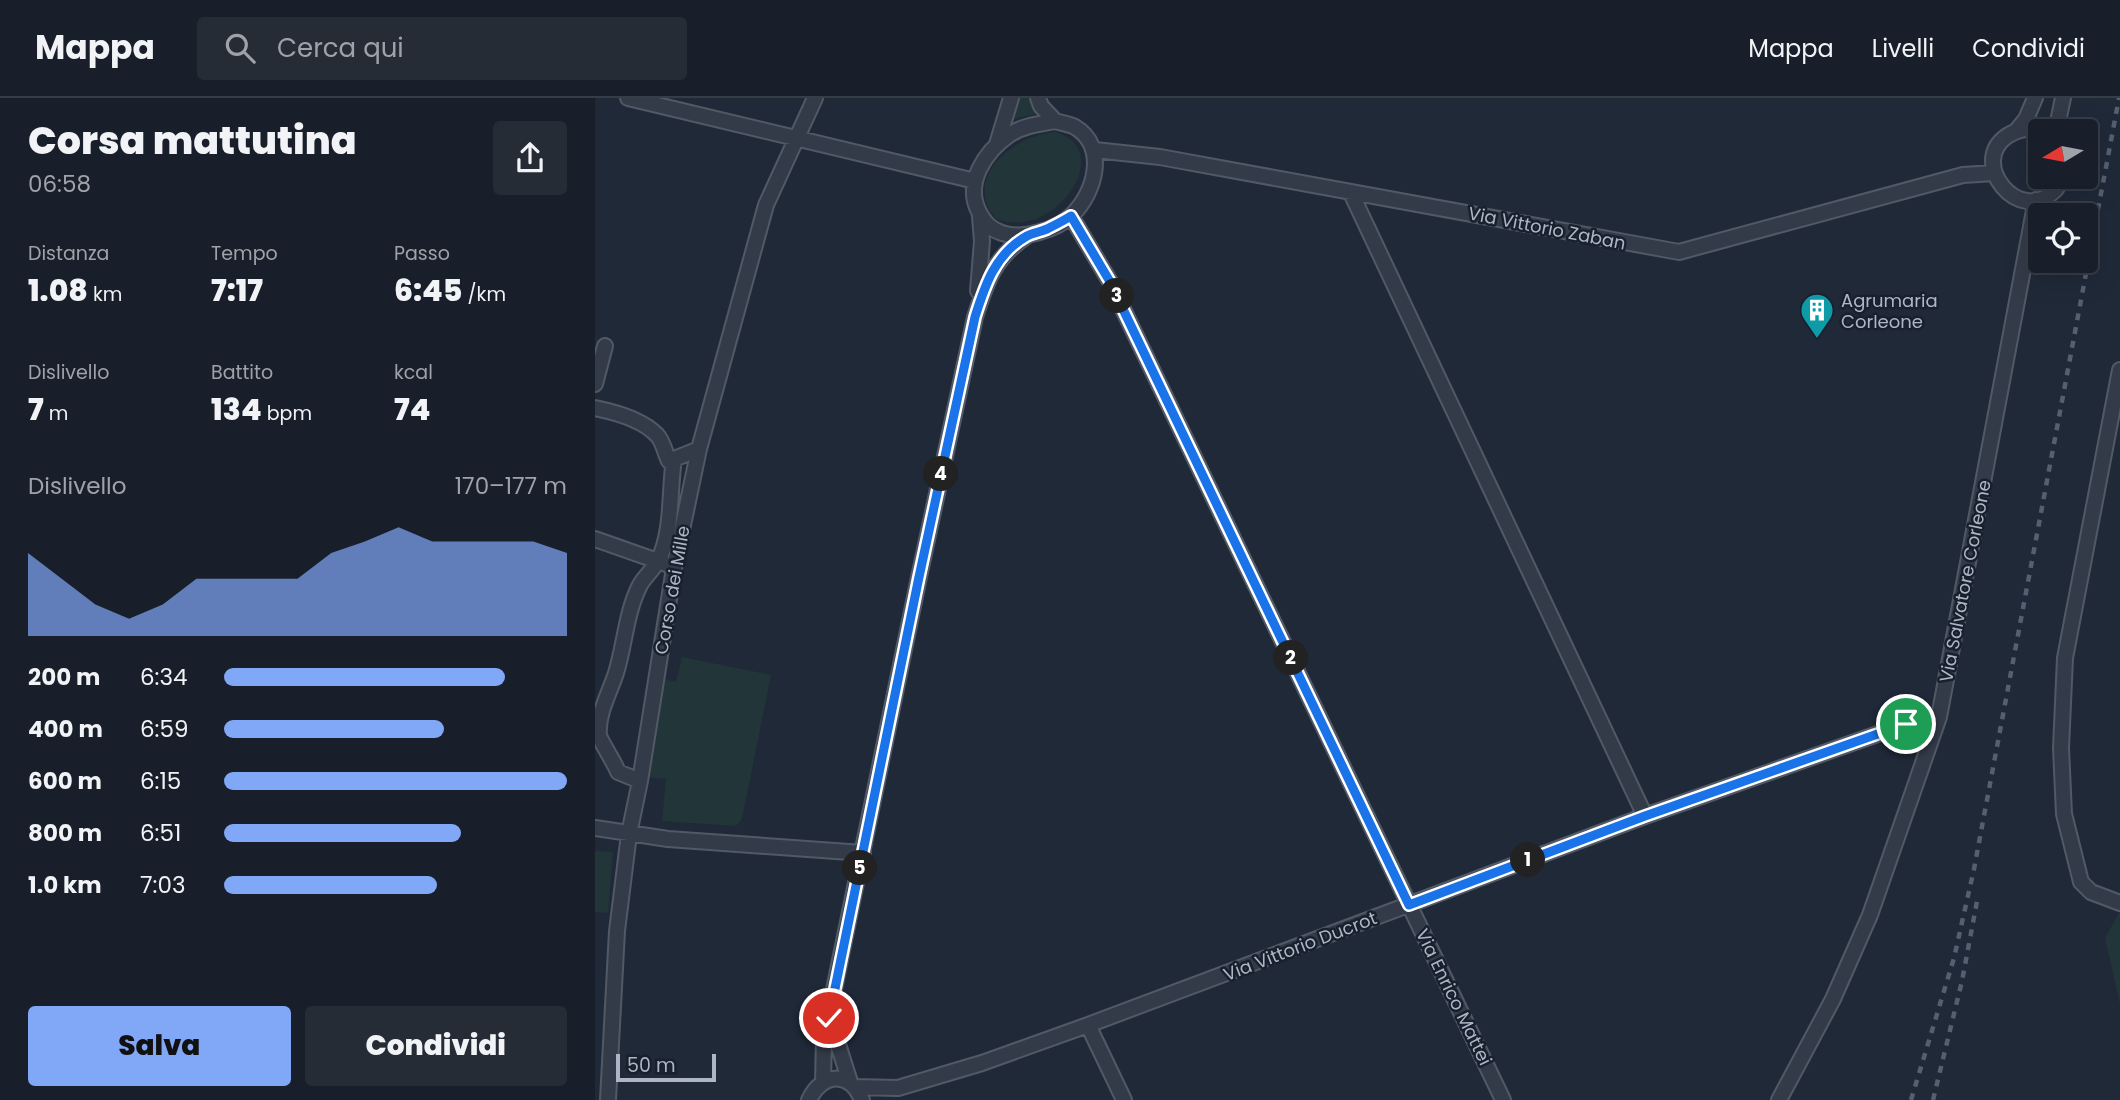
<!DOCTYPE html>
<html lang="it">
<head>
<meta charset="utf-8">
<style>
  body { margin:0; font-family:Poppins,sans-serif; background:#252c36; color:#f1f3f6; height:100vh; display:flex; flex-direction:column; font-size:26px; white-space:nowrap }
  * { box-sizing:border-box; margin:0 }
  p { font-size:23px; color:#9fa2a8 }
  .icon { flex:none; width:38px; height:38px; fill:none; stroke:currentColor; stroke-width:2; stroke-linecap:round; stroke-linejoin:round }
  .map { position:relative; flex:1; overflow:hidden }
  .panel { display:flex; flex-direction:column; background:#181f2a; width:595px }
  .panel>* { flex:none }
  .needle { width:46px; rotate:260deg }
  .fabs { position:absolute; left:1433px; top:21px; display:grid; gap:14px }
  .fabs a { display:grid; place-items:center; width:70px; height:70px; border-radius:7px; background:#181f2a; box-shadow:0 7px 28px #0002,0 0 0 2px #363d47; font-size:35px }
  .scale { position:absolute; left:21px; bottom:18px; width:100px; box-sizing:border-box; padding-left:7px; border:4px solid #aeb6c5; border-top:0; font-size:19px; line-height:24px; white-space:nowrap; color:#aeb6c5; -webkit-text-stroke:5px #19202d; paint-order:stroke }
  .pin { position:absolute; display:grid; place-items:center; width:60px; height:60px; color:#fff; margin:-30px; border:4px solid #fff; border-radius:50%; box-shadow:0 2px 7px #0007 }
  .km { position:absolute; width:35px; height:35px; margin:-18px; border-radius:50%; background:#222; color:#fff; font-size:19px; line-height:35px; text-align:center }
  .round { display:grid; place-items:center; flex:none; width:74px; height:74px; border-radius:7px; background:#252c36 }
  .head { display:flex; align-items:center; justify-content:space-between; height:119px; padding:0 28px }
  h1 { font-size:38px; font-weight:800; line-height:52px }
  .figures { display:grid; grid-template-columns:repeat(3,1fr); gap:10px; height:119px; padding:7px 28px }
  .figures div { display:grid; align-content:center }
  .figures b { font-size:30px; font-weight:800 }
  .figures small { font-size:19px; font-weight:400 }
  .figures p { font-size:19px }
  .chart { height:196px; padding:14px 28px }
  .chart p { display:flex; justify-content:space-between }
  .chart svg { width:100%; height:126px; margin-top:7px; fill:#81a7f7; opacity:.7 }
  .action { display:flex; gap:14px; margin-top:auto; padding:14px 28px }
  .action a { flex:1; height:80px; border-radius:7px; background:#81a7f7; color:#111; font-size:28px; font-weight:800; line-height:80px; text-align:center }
  .action a+a { background:#252c36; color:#f1f3f6 }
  ul { padding:0 28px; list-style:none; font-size:23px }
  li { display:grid; grid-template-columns:112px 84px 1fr; align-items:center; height:52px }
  li i { height:18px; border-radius:9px; background:#81a7f7 }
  header { display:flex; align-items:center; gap:42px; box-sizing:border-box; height:98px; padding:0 35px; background:#181f2a; border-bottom:2px solid #363d47 }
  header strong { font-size:33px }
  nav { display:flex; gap:38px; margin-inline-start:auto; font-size:24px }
  .search { width:490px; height:63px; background:#252c36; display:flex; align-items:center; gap:18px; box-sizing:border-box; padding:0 24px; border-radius:7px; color:#9fa2a8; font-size:26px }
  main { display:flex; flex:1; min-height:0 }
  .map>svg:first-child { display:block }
</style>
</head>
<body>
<header>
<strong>Mappa</strong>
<div class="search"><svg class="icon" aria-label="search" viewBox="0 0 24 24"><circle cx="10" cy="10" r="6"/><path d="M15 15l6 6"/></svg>Cerca qui</div>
<nav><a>Mappa</a><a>Livelli</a><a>Condividi</a></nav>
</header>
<main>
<section class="panel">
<div class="head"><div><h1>Corsa mattutina</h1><p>06:58</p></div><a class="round"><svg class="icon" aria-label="share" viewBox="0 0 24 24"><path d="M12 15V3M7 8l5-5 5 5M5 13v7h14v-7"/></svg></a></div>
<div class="figures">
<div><p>Distanza</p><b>1.08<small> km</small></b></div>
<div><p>Tempo</p><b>7:17</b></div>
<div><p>Passo</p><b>6:45<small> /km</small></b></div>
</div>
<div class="figures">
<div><p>Dislivello</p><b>7<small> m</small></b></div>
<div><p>Battito</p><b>134<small> bpm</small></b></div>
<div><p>kcal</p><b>74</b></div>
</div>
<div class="chart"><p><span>Dislivello</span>170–177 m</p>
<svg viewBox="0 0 160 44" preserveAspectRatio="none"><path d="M0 44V15L10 24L20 33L30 38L40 33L50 24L60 24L70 24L80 24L90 15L100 11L110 6L120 11L130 11L140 11L150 11L160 15V44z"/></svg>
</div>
<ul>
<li><b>200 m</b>6:34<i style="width:82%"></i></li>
<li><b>400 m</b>6:59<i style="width:64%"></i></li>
<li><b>600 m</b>6:15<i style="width:100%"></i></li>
<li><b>800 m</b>6:51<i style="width:69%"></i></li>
<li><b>1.0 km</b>7:03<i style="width:62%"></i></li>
</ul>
<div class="action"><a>Salva</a><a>Condividi</a></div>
</section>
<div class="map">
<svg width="1525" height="1002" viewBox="0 0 1525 1002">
  <rect width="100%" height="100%" fill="#202938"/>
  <path fill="#223539" d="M424,0H436L442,16L419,21Z
    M460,34C524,52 457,146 400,120C367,78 420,37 460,34Z
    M87,559L176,577L147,721L141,728L67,723L71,681L50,679L68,581L81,584Z
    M0,753L18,754L13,815L0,814Z
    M1525,813V906L1510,840Z"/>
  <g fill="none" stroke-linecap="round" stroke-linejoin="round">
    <defs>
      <path id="minor" d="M33,0L380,83
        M443,0L446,8L460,23
        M460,23C466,25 475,26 480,29C513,49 500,95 477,117C462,132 427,142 407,135C395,131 390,125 384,114C369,85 390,54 414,37C427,28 444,26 460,23Z
        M1422,32L1431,21L1440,0
        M1449,33C1435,29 1425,30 1412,38C1373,65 1424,128 1459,93C1463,90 1465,83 1468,79
        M1461,33L1468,0
        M402,46L416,0
        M500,52L565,59L1084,154L1368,77L1399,75
        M756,95L1050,718
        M476,118L514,182L908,1002
        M383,193L387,143L385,119
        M1525,272L1470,560L1466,650L1469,716L1486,784L1496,794L1525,805
        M0,286L10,248
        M0,310C20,314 48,322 62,337C68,343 70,355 74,363L79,361
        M0,441L71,466
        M45,683L23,674C20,665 5,643 4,637C2,616 15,594 21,575C30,546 31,514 45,487C50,478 59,471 64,461C78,432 74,393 79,361L104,351
        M0,730L73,741L268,755
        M235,921L255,984
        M493,927L529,1002
        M228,984L229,940L324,479L380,219C392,182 399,160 433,137
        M260,989L303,990L387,965L493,927L1050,718L1311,626L1344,619
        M13,1002L22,833L34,736L45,683L79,470L104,351L171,107L220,0
        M214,1002C227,974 255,973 267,1002
        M1184,1002L1238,901L1275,817L1344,619L1441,102"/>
    </defs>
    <use href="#minor" stroke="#515966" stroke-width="18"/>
    <use href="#minor" stroke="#343b48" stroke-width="14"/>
    <path stroke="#565f6f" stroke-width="4.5" stroke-dasharray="7 7" stroke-linecap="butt" d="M1316,1002L1359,860L1379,771L1524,0
      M1338,1002L1367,883L1383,798"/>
  </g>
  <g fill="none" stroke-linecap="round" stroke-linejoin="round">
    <defs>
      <path id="route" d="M234,920L324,479L380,219C390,187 400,156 432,138C438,135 445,134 452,131C460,127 468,123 476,118L514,182L814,807L1050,718L1311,626"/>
    </defs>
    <use href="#route" stroke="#fff" stroke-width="14"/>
    <use href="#route" stroke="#1a73e8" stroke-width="9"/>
  </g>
  <defs>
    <symbol id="building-pin" viewBox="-11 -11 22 30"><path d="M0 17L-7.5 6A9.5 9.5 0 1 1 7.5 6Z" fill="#0f9aa8" stroke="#19202d"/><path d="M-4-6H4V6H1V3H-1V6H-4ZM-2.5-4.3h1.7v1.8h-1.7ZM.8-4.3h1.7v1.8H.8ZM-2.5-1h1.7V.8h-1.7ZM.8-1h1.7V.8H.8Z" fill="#fff"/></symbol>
  </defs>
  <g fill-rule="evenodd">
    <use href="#building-pin" x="1203" y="193" width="38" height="52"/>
  </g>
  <g text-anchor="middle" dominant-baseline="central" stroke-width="5" stroke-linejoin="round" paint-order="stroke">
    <g font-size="18" fill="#aeb6c5" stroke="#19202d">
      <text transform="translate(952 130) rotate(11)">Via Vittorio Zaban</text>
      <text transform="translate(1370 483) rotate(-79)">Via Salvatore Corleone</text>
      <text transform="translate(77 492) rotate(-80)">Corso dei Mille</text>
      <text transform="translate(705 848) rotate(-21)">Via Vittorio Ducrot</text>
      <text transform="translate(859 899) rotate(64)">Via Enrico Mattei</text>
    </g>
    <g font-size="18" fill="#aeb6c5" stroke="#19202d" text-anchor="start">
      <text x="1246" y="202">Agrumaria<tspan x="1246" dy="21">Corleone</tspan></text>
    </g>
  </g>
</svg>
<div class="fabs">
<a><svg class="needle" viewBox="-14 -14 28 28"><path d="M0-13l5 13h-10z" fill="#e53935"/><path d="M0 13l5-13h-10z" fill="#9fa2a8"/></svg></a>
<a><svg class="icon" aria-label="locate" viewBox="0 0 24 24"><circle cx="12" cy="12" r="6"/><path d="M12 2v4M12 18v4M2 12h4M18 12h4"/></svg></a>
</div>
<div class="scale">50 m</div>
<div class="pin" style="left:1311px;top:626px;background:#1e9e55"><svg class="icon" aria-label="arrive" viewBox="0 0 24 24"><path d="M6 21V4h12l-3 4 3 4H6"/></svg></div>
<div class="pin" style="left:234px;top:920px;background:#d93025"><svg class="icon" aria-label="check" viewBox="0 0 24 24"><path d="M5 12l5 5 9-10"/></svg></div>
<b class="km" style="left:933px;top:762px">1</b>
<b class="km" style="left:696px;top:560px">2</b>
<b class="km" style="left:522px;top:198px">3</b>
<b class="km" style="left:346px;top:376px">4</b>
<b class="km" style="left:265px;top:770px">5</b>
</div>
</main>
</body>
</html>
